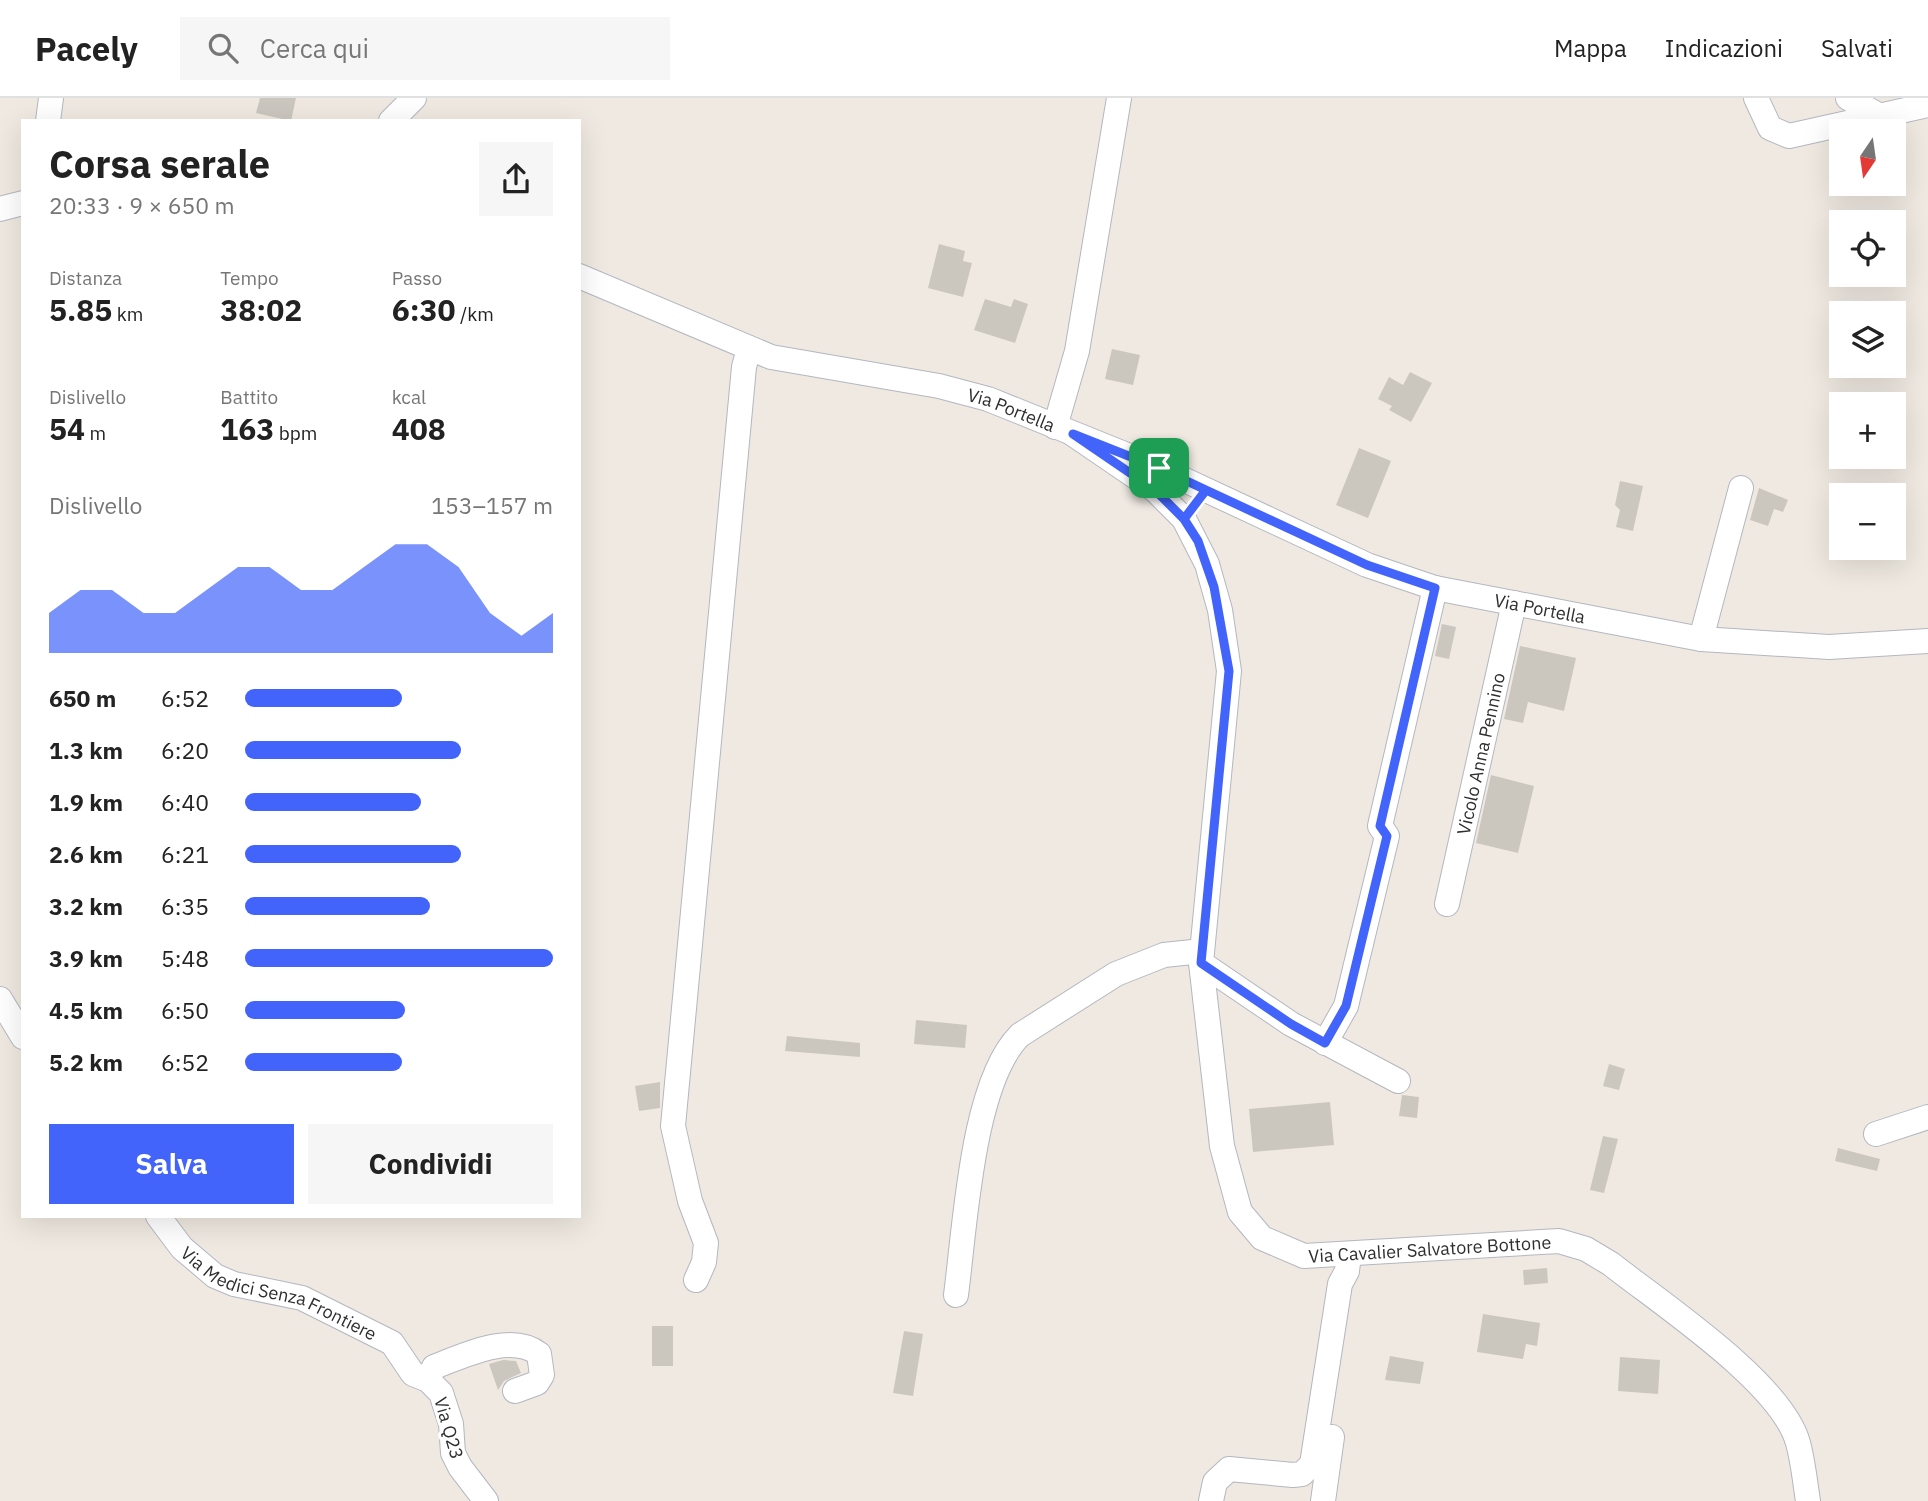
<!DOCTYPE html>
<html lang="it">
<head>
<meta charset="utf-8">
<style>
  body { margin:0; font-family:"IBM Plex Sans",sans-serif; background:#f6f6f6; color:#222; height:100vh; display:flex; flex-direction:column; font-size:26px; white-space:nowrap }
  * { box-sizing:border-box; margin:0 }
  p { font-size:23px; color:#767676 }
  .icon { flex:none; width:38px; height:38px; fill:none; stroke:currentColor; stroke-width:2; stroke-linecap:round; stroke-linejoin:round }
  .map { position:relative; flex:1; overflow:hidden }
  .drawer { position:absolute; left:21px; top:21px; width:560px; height:1099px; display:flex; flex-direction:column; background:#fff; border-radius:0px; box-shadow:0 7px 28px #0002 }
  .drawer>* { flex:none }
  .needle { width:46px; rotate:193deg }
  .tools { position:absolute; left:1829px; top:21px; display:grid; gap:14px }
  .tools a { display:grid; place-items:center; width:77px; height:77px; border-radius:0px; background:#fff; box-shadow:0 7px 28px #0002; font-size:35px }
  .pin { position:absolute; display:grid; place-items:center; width:60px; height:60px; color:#fff; margin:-30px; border-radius:14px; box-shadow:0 4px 10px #0006 }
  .round { display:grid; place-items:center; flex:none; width:74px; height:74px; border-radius:0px; background:#f6f6f6 }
  .summary { display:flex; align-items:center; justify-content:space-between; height:119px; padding:0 28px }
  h1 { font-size:38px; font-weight:800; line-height:52px }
  .stats { display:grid; grid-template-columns:repeat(3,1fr); gap:10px; height:119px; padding:7px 28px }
  .stats div { display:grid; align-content:center }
  .stats b { font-size:30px; font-weight:800 }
  .stats small { font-size:19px; font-weight:400 }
  .stats p { font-size:19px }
  .chart { height:196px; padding:14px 28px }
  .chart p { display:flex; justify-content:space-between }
  .chart svg { width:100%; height:126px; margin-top:7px; fill:#4264fb; opacity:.7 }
  .action { display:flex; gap:14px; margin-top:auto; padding:14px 28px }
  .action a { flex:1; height:80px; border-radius:0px; background:#4264fb; color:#fff; font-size:28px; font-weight:800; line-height:80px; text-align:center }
  .action a+a { background:#f6f6f6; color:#222 }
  ul { padding:0 28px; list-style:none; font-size:23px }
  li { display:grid; grid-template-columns:112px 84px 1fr; align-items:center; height:52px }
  li i { height:18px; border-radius:9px; background:#4264fb }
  header { display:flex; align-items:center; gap:42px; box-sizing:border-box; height:98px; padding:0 35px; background:#fff; border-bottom:2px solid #e0e0e0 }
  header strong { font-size:33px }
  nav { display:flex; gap:38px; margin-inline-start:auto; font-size:24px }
  .search { width:490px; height:63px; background:#f6f6f6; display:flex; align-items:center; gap:18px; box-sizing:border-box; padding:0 24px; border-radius:0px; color:#767676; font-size:26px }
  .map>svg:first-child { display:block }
</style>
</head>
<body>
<header>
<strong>Pacely</strong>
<div class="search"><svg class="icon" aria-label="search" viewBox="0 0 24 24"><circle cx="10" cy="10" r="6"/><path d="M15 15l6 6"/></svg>Cerca qui</div>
<nav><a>Mappa</a><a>Indicazioni</a><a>Salvati</a></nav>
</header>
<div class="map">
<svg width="1928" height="1403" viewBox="0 0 1928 1403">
  <rect width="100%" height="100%" fill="#efe9e1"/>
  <path fill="#cbc7bf" d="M260,0H296L291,23L256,15Z
    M939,146L965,153L963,163L972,165L963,199L928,190Z
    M985,201L1011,209L1014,201L1028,206L1015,245L974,232Z
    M1112,251L1140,257L1133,287L1105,281Z
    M1410,274L1432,285L1411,324L1389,312L1392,308L1378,301L1389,279L1403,287Z
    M1359,350L1391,363L1368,420L1336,407Z
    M1620,383L1643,388L1633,433L1616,429L1620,412L1615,407Z
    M1759,390L1788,402L1783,414L1774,411L1768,428L1750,422Z
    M1442,526L1456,529L1449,561L1435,558Z
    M1520,548L1576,560L1564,613L1528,604L1523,625L1504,621Z
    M1491,677L1534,688L1518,755L1476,745Z
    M916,922L967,927L965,950L914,946Z
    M787,938L860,945V959L785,953Z
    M1609,966L1625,971L1619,992L1603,988Z
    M660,984V1010L639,1013L635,988Z
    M1402,997L1419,999L1417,1020L1399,1018Z
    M1330,1004L1334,1047L1253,1054L1249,1011Z
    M1603,1038L1618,1041L1604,1095L1590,1092Z
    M1838,1050L1880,1061L1877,1073L1835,1063Z
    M1547,1170L1548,1185L1524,1187L1523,1172Z
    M1483,1216L1540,1225L1537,1248L1526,1246L1523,1261L1477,1254Z
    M652,1228H673V1268H652Z
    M904,1233L923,1236L913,1298L893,1295Z
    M1390,1258L1424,1264L1420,1286L1385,1282Z
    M1620,1259L1660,1262L1658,1296L1618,1293Z
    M503,1262L516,1263L521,1275L504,1283L498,1292L489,1266Z"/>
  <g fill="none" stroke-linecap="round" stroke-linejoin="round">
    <defs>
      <g id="minor">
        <path d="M1756,0L1770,30L1789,38L1928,7"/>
        <path d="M1848,0L1880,18"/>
        <path d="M48,23L51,0"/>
        <path d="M391,23L414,0"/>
        <path d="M0,111L23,105"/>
        <path id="s1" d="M579,178L771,259L939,288L988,301L1159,370L1367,467L1435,490L1701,541L1829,549L1928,543"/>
        <path d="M1055,329L1077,253L1119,0"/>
        <path id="s2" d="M1073,336L1155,392L1184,421L1207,466L1220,512L1229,573L1201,865L1222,1048L1240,1114L1262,1140L1304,1158L1559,1143L1586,1151L1611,1166C1660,1205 1782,1285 1798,1345C1803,1363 1805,1384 1808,1403"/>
        <path d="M1701,541L1741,390"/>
        <path id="s3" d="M1447,806L1514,505"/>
        <path d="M1201,865L1291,926L1398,983"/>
        <path d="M0,901L23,939"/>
        <path d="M1325,945L1346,908L1387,738L1380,728L1435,490"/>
        <path d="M1876,1036L1928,1019"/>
        <path id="s4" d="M158,1118L182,1150L215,1178L234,1186L302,1200L392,1245L413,1276L428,1282L441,1295L451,1326L453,1355L460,1369L486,1403"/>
        <path d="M696,1182L704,1164L706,1145L690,1103L673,1028L744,269L749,250"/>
        <path d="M956,1197C965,1129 972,984 1020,937L1116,876L1164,857L1202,853"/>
        <path d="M428,1282L434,1269C463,1258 511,1234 539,1256L542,1277L537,1285L515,1293"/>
        <path d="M1211,1403L1215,1384L1229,1371L1293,1377L1302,1376L1312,1366L1340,1186L1347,1173L1349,1157"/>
        <path d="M1323,1403L1332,1339"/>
      </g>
    </defs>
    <use href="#minor" stroke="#b4b7c1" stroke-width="26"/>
    <use href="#minor" stroke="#fff" stroke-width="24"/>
  </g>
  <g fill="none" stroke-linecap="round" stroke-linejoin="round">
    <defs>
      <path id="route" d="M1159,370L1073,336L1155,392L1184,421L1206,392L1367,467L1435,490L1380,728L1387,738L1346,908L1325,945L1291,926L1201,865L1229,573L1214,489L1198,443L1184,421L1206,392L1159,370"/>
    </defs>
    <use href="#route" stroke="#fff" stroke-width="14"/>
    <use href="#route" stroke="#4264fb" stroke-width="9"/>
  </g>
  <g text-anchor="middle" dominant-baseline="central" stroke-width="6" stroke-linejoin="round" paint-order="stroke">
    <g font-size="18" fill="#2e2e2e" stroke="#fff">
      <text stroke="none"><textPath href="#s1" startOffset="455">Via Portella</textPath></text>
      <text stroke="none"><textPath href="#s1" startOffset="1022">Via Portella</textPath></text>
      <text stroke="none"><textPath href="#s3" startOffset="154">Vicolo Anna Pennino</textPath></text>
      <text stroke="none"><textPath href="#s2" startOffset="1052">Via Cavalier Salvatore Bottone</textPath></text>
      <text stroke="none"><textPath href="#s4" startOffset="149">Via Medici Senza Frontiere</textPath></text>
      <text transform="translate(449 1330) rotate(74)">Via Q23</text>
    </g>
  </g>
</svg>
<div class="tools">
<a><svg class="needle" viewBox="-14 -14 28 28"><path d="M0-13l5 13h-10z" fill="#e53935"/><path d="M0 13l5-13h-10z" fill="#767676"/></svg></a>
<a><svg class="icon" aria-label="locate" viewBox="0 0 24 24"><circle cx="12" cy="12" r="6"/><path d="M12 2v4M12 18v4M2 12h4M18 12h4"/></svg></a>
<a><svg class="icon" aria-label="layers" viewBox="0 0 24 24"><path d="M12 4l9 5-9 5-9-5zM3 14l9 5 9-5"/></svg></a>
<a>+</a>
<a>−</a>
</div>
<div class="pin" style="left:1159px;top:370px;background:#1e9e55"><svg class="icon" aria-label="arrive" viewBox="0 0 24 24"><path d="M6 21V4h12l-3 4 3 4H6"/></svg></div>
<section class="drawer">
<div class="summary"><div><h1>Corsa serale</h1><p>20:33 · 9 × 650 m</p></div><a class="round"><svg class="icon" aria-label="share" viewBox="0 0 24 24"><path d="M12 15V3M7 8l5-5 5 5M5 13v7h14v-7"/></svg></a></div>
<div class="stats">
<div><p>Distanza</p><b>5.85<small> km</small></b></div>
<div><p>Tempo</p><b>38:02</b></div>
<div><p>Passo</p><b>6:30<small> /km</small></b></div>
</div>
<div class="stats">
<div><p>Dislivello</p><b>54<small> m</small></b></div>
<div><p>Battito</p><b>163<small> bpm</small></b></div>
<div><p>kcal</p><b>408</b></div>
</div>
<div class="chart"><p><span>Dislivello</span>153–157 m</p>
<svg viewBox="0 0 160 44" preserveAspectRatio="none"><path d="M0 44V30L10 22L20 22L30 30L40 30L50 22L60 14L70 14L80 22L90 22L100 14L110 6L120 6L130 14L140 30L150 38L160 30V44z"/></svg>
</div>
<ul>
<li><b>650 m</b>6:52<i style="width:51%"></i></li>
<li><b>1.3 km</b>6:20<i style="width:70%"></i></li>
<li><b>1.9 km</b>6:40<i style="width:57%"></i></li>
<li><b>2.6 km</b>6:21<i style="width:70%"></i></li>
<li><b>3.2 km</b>6:35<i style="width:60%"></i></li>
<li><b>3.9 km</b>5:48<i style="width:100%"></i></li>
<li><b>4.5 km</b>6:50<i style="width:52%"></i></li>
<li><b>5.2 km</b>6:52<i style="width:51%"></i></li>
</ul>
<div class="action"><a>Salva</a><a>Condividi</a></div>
</section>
</div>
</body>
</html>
